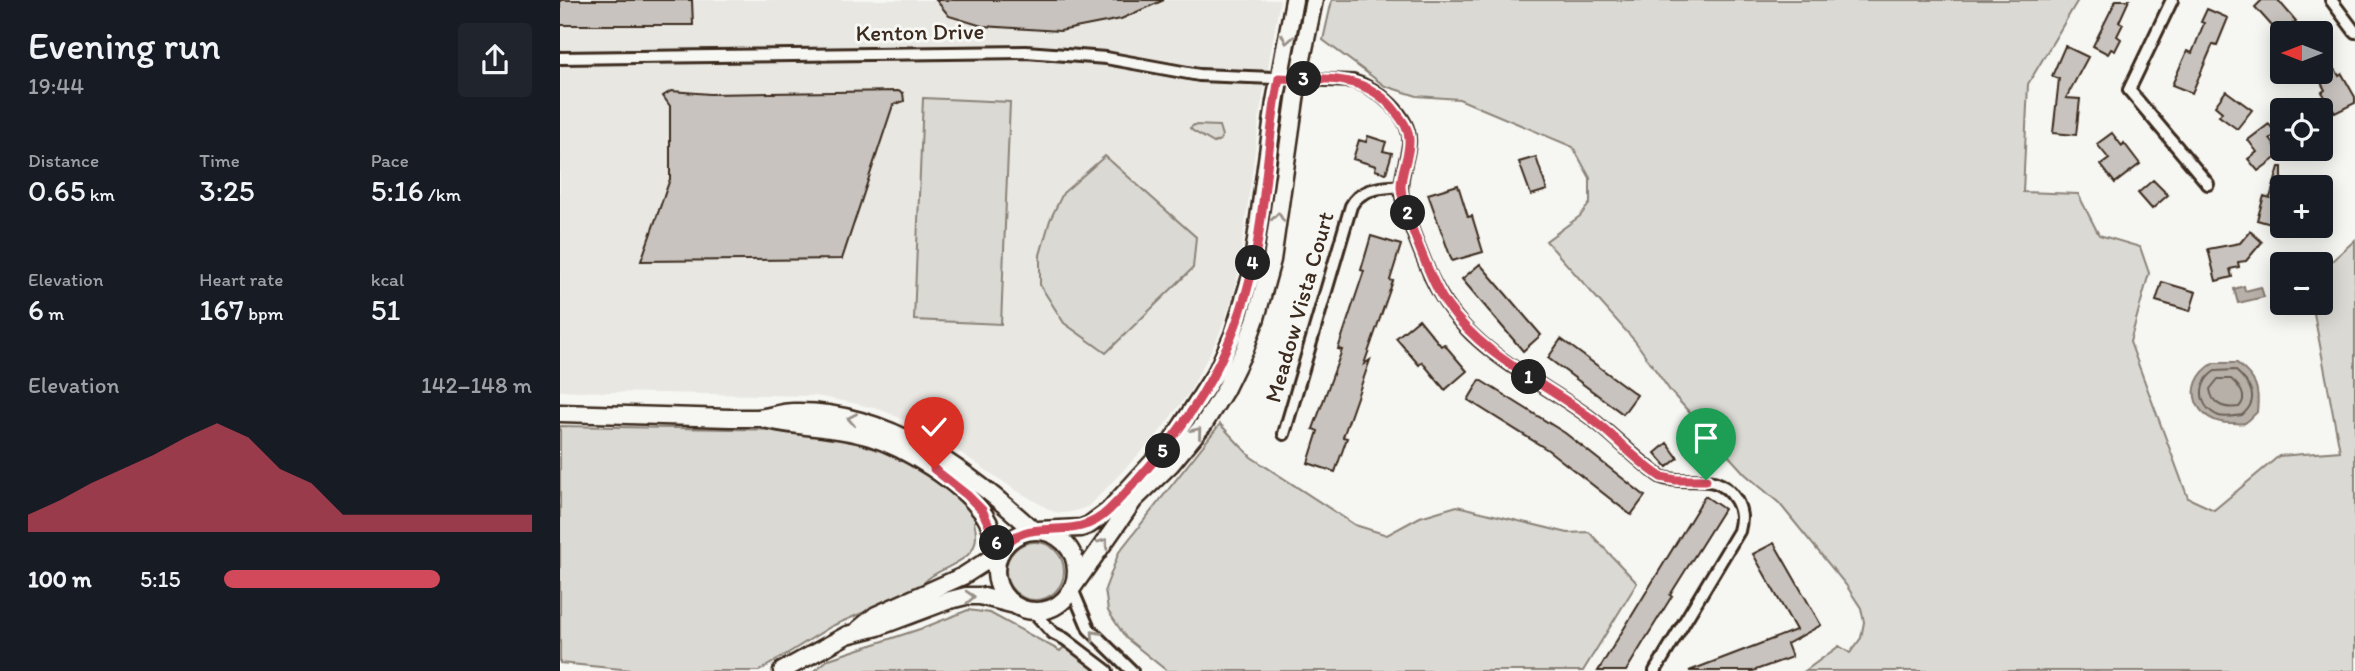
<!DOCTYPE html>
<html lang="en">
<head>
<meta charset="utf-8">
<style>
  body { margin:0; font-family:Itim,sans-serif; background:#20242c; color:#f1f3f6; height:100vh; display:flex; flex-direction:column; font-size:26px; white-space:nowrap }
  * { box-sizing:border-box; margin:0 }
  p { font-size:23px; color:#9ea1a6 }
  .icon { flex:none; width:38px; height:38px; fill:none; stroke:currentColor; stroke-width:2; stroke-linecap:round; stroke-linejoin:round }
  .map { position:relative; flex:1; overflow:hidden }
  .sheet { display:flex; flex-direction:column; background:#171b24; width:560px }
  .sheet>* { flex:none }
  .needle { width:46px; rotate:270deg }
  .tools { position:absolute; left:1710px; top:21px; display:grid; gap:14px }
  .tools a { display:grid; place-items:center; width:63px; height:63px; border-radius:7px; background:#171b24; box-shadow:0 4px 18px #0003; font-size:35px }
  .pin { position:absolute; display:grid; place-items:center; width:60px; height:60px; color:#fff; margin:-72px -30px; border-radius:50% 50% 50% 0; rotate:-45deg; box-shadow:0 0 7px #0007 }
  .pin .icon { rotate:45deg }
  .km { position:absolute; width:35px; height:35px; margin:-18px; border-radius:50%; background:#222; color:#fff; font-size:19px; line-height:35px; text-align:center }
  .round { display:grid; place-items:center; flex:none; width:74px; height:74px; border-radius:7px; background:#20242c }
  .overview { display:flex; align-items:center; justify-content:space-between; height:119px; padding:0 28px }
  h1 { font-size:38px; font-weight:600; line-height:52px }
  .metrics { display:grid; grid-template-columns:repeat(3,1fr); gap:10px; height:119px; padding:7px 28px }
  .metrics div { display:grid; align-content:center }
  .metrics b { font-size:30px; font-weight:600 }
  .metrics small { font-size:19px; font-weight:400 }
  .metrics p { font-size:19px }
  .chart { height:196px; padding:14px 28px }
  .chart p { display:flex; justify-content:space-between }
  .chart svg { width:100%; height:126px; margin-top:7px; fill:#d1495b; opacity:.7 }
  ul { padding:0 28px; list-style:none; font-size:23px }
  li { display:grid; grid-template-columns:112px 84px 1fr; align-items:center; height:52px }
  li i { height:18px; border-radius:9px; background:#d1495b }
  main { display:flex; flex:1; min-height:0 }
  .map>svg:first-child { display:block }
</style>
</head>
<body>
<main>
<section class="sheet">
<div class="overview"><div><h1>Evening run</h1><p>19:44</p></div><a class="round"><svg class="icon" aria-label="share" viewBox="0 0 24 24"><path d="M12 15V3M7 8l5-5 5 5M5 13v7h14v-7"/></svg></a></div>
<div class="metrics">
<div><p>Distance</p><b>0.65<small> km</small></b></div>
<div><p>Time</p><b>3:25</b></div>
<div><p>Pace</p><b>5:16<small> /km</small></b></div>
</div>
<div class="metrics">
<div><p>Elevation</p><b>6<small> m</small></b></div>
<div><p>Heart rate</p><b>167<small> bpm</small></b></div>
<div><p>kcal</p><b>51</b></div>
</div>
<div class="chart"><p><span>Elevation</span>142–148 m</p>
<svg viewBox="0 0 160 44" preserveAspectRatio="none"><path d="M0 44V38L10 33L20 27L30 22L40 17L50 11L60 6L70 11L80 22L90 27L100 38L110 38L120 38L130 38L140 38L150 38L160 38V44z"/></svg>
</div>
<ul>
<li><b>100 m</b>5:15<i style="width:70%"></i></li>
</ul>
</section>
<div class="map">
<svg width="1795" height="671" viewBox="0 0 1795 671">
  <rect width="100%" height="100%" fill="#f6f6f2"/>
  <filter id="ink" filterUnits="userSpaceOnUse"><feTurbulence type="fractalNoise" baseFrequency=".0143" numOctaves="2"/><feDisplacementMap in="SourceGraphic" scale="14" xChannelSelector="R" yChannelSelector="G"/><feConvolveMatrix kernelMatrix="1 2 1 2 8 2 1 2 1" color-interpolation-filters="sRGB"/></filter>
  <g filter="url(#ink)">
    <path fill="#e8e7e2" d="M0,0H720L701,106L679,269L672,300L657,339L630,391L598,434L535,500L529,506L512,512L500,513L492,511L454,489L369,431L322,410L289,402L256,396L0,391Z"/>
    <path fill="#dad9d3" stroke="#8a8278" stroke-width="2" d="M772,0H1518L1468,84L1463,192L1518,194L1539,235L1580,247L1589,273L1570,342L1628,498L1654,510L1719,456L1780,451L1752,303H1760L1761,271L1795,240V671H1245L1279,646L1290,653L1301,638L1304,622L1301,608L1286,585L1219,503L1185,474L1111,392L1075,341L986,241L1020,216L1030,203V178L1013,147L899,99L857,96L825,86L763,40Z
      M363,98L450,102L441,324L354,320Z
      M634,125L659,126L662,136L660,140L654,143L633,131L630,128Z
      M545,156L636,237L633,268L546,353L504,323L480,285V255L490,220L503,193Z
      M660,424L691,457L795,525L827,535L860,517L897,506L1008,533L1029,532L1077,583L1023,671H607L566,638L548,611L545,589L559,552Z
      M0,426L225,430L280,436L324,450L377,476L420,519L414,522C427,568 376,561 360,588L272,626L199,671H82L0,663Z
      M446 571a29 29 0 1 1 58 0a29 29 0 1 1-58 0Z
      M408,610L430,613L500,651L504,647L538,671H254L269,659L363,628Z"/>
    <path fill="#b6b0a9" stroke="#857a71" stroke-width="2" d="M1684,286L1685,291L1701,287L1704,297L1678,303L1674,289Z
      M1654,363H1677C1696,379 1700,387 1697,412C1694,415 1689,421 1685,423C1681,424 1677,423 1673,423C1635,425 1619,384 1654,363Z"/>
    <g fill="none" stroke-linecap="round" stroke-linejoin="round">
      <path stroke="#6c6056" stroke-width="2" d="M1655,371L1675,370C1690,383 1701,399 1682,415C1675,416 1665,418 1659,416C1637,407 1637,382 1655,371Z
        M1658,379H1671C1679,386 1689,397 1679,407C1664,409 1652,405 1650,389Z"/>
    </g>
    <path fill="#c8c3be" stroke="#3b2a1e" stroke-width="2" d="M0,0H132L133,25H0Z
      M376,0H604L561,19L500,31L422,26L389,16Z
      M1556,0H1569L1559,22L1563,24L1557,36L1561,39L1555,51L1551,49L1548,54L1533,46Z
      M1702,0H1718L1736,21L1720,35L1695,7Z
      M1647,9L1668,18L1657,45L1653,44L1632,93L1612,85L1627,51L1632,53L1644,23L1641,22Z
      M1505,46L1528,57L1506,98L1520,99L1516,135L1493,133L1499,79L1492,76Z
      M1775,69L1779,76L1782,74L1795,97V103L1775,113L1762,92L1765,90L1758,77Z
      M111,91L150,94L338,91L343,93L344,101L333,105L282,259L81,261L110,179V106L103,96Z
      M1666,91L1692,110L1677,129L1659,116L1662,112L1655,106Z
      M1709,124L1716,134L1710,139L1721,154L1698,171L1688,159L1697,152L1688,140Z
      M1552,133L1562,146L1564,143L1580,164L1555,183L1541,165L1549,159L1537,144Z
      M808,136L826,142L823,151L832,153L826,173L815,170L816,166L793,159L799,140L806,142Z
      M976,157L987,190L971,195L959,162Z
      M1719,167H1722V212L1718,226L1697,220L1704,196L1710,198Z
      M1593,180L1608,195L1592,209L1578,193Z
      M898,185L908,217L912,216L923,252L892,261L868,194Z
      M1690,231L1702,242L1686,261L1678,262L1679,267L1670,269L1672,277L1656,281L1648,249L1680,243Z
      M811,236L841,245L830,280L833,281L804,364L810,360L783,437L787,438L775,472L748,463L758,431L753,429L782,350L778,349L804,271L801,270Z
      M920,264L981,335L963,351L902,279Z
      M1602,282L1636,292L1630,311L1596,301Z
      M859,319L881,346L884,344L907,371L885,390L862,362L859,365L836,338Z
      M1001,339L1077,395L1063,414L988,358Z
      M920,380L1005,433L1085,496L1071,515L988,450L908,400Z
      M1107,443L1118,458L1107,467L1095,453Z
      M1145,496L1164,509L1110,595L1112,596L1086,638L1066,671H1038Z
      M1214,543L1261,625L1227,644L1232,657L1193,671H1129L1236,630L1193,554Z"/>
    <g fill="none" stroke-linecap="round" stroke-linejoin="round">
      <defs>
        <path id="street" d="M1612,0L1569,90L1648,184
          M1771,0L1795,32
          M0,58L466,52L546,58L639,75L793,81C817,88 852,116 849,144C847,162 839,178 842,197C845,215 863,258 871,277C905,350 967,372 1028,416C1054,435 1075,459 1101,477C1129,487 1156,468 1176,500C1182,511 1182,519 1179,531L1095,671
          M724,434L791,206C801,187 822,188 841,186
          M512,589L529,629L572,671
          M473,611L493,633L505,639L547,671"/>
        <path id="secondary" d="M0,413L170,418C179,418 188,418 197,418C209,417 221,412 234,412C328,410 407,470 473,530
          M204,419C239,428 276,426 310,437C346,448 400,482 422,512C431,523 435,538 441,551
          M478,530L521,528L529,525L548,511L612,441L657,371L673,335L691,276L715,102L734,0
          M436 571a40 40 0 1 1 80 0a40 40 0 1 1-80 0Z
          M513,587L574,500L611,464L644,424L665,390L685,349L696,318L712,260L738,79L754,0
          M299,629L316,615L403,576L439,553
          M222,671L287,635L318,627L390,600L406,596H420L451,604"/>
      </defs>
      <use href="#street" stroke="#3b2a1e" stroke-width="16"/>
      <use href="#secondary" stroke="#3b2a1e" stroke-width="21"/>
      <use href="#street" stroke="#f6f6f2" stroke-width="10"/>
      <use href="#secondary" stroke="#f6f6f2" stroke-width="16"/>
    </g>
    <defs><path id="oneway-chevron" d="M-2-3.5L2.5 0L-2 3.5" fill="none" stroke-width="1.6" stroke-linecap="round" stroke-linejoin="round" transform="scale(1.75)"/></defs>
    <g stroke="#989088">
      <use href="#oneway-chevron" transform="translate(727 39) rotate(101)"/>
      <use href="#oneway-chevron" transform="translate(718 217) rotate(-83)"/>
      <use href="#oneway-chevron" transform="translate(292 419) rotate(-169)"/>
      <use href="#oneway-chevron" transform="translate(637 432) rotate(-50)"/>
      <use href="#oneway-chevron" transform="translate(544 543) rotate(-54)"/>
      <use href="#oneway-chevron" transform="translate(410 597) rotate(-3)"/>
      <use href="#oneway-chevron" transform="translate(535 635) rotate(-132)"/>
    </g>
  </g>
  <g fill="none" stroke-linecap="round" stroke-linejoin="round" filter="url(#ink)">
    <defs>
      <path id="route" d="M374,469L407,495L422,510L441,551C467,511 512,547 549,510C623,435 674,362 695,257C706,198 708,138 719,78C764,80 806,72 836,112C842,120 849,128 849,140C850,155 841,171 841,187C842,208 873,287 887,305C923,356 979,380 1028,416C1054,435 1075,460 1101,477L1116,480H1146"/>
    </defs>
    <use href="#route" stroke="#fff" stroke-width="14"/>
    <use href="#route" stroke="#d1495b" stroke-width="9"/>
  </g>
  <g text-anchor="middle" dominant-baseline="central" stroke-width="6" stroke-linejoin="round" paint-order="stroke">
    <g font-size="23" fill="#3b2a1e" stroke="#f6f6f2">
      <text transform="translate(360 32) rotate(-1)">Kenton Drive</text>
      <text transform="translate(739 307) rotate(-74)">Meadow Vista Court</text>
    </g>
  </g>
</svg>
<div class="tools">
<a><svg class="needle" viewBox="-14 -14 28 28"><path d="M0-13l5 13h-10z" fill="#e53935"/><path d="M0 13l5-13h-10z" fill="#9ea1a6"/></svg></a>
<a><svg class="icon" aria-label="locate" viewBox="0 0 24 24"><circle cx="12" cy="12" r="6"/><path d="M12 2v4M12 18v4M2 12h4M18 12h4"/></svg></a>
<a>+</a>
<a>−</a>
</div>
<div class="pin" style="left:1146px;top:480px;background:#1e9e55"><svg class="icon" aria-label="arrive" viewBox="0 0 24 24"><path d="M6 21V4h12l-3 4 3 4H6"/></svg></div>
<div class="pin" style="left:374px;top:469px;background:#d93025"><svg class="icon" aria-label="check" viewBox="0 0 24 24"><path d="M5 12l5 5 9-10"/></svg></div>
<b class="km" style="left:969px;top:377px">1</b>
<b class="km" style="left:848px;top:213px">2</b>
<b class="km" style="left:744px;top:79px">3</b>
<b class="km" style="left:693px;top:263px">4</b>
<b class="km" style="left:603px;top:451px">5</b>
<b class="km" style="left:437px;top:543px">6</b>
</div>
</main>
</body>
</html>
